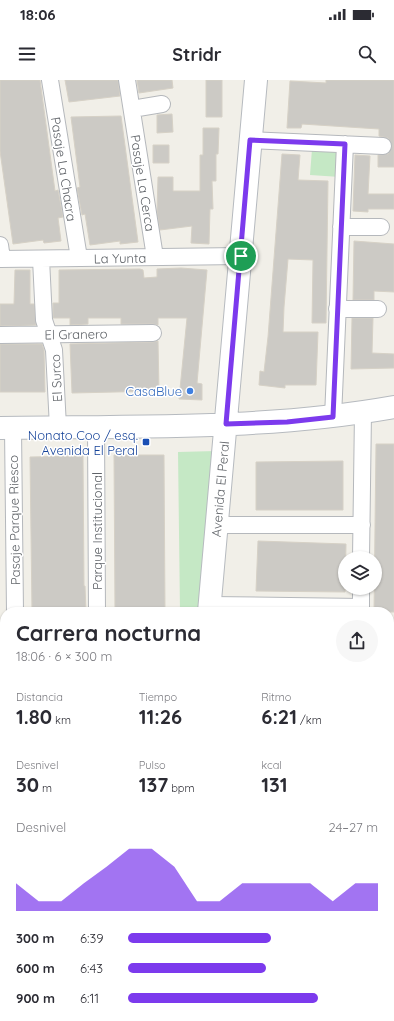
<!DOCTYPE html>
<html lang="es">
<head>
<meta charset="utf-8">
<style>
  body { margin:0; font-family:Quicksand,sans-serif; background:#f7f7f7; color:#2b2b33; height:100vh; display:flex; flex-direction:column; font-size:15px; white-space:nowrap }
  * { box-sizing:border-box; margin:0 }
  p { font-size:13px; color:#7c7c81 }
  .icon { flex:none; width:22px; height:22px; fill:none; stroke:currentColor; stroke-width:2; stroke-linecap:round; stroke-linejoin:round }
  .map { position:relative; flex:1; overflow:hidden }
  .side { position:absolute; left:0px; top:527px; width:394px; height:414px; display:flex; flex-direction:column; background:#fff; border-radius:16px 16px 0 0; box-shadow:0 1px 3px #0004 }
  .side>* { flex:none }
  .controls { position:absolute; left:338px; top:471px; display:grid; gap:8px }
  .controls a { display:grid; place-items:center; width:44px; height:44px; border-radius:50%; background:#fff; box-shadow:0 1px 3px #0004; font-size:20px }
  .pin { position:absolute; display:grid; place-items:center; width:34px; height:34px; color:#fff; margin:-17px; border:2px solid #fff; border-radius:50%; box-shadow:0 1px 4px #0007 }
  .round { display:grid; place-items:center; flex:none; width:42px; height:42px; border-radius:21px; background:#f7f7f7 }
  .head { display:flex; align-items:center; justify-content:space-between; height:68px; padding:0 16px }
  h1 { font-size:22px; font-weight:800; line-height:30px }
  .stats { display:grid; grid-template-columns:repeat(3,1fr); gap:6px; height:68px; padding:4px 16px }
  .stats div { display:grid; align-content:center }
  .stats b { font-size:20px; font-weight:800 }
  .stats small { font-size:11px; font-weight:400 }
  .stats p { font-size:11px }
  .chart { height:112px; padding:8px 16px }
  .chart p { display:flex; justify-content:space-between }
  .chart svg { width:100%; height:72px; margin-top:4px; fill:#7c3aed; opacity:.7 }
  ul { padding:0 16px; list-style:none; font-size:13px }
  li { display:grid; grid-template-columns:64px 48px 1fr; align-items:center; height:30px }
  li i { height:10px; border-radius:5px; background:#7c3aed }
  .status { display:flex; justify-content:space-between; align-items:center; height:28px; padding:0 20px; background:#fff; direction:ltr }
  .status svg { height:11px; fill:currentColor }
  header { display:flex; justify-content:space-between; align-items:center; height:52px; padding:0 16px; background:#fff; font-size:18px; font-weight:800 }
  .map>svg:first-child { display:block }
</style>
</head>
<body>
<div class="status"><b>18:06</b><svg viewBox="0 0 49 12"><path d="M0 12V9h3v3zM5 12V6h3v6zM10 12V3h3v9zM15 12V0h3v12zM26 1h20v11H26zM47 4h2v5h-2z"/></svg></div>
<header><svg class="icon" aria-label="menu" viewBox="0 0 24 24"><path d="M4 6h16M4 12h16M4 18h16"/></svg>Stridr<svg class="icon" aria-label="search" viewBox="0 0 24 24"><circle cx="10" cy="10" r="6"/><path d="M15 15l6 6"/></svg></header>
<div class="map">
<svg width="394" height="941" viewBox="0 0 394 941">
  <rect width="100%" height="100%" fill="#f1efe8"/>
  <path fill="#c5e8c5" d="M312,69L342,71L340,97L310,95Z
    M216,371L199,532H180L178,372Z"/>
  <path fill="#cccac5" stroke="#d6d1c6" d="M0,0H40L55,111L58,110L63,137L58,138L61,161L44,163L43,160L13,164L0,71Z
    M65,0H118L120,16L69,22Z
    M137,0H172L173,8L139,13Z
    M206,0H222V37H206Z
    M326,0H394V87H378V75L388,74L392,66L388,58L379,56V49L302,44L301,48H287L290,1L326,3Z
    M172,34L173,52L157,53V35Z
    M121,36L138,162L120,164V161L90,165L85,134L82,135L77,108L80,107L71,37Z
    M203,48H219L218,74H216V101H212L213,129H210L209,164L191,163L192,146L160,150L157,132L158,97H173V111H200V75H203Z
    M153,65H169V83H153Z
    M282,74L300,75L298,100L328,101L326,243H312L313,180L288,179L284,227L283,252H318L316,305H285V308L259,305L260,291L264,292L268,257Z
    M355,75L370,76L368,114H394V129H368V132L353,131Z
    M354,161L394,164V212L374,211V220H353Z
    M181,188L207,190L197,303L202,304V320L179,319L187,238H158V245L153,244H121V238H88V244L70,245V238H53V223H59V190L140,189L143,190L144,198L157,197V189Z
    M15,190H30V224H34L36,245L0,246V224H14Z
    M352,238H373L372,273L394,274V288L351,289Z
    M158,261L159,311L72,313L70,264L153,262Z
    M0,264H42L44,270L45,312H0Z
    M376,364H394V532H374Z
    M114,375H164L165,532H115Z
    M83,376L84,506H85L86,532H32L30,377Z
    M343,381V430H256V382Z
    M258,461L346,464L345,512L256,511Z"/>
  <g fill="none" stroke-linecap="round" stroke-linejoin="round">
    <defs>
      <path id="street" d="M50,0L79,178
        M127,0L155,177
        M132,29L162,24
        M251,60L383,66
        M341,147H381
        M0,165L2,179
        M0,179L241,176
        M41,179L44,240L54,270L58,347
        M337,229H378
        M0,255L153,253
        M333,337L345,64
        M96,346L97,532
        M13,348L15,532
        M217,445H362
        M361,478L363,332
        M210,525L361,527
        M361,532V508
        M34,941V936
        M115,941V936
        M196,941V936
        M277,941V936
        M357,941V936"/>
      <path id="secondary" d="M0,348C132,346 264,350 394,327
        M209,532L256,0
        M0,768L5,767"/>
    </defs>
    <use href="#street" stroke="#b5b8bc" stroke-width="18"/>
    <use href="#secondary" stroke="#b6babf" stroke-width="24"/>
    <use href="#street" stroke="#fff" stroke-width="16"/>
    <use href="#secondary" stroke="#fff" stroke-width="22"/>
  </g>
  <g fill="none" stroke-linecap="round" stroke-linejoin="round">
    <defs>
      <path id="route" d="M250,60L345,64L333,337L287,342L226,344Z"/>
    </defs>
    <use href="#route" stroke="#fff" stroke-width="8"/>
    <use href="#route" stroke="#7c3aed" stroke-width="5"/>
  </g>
  <circle fill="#3f7fe0" stroke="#fff" stroke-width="1.5" cx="190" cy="311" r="4"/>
  <rect fill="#1a4fb4" stroke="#fff" stroke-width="1.5" x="142" y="358" width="8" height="8" rx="2"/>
  <g text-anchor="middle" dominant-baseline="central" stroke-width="3" stroke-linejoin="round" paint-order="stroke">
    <g font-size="13" fill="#5f6368" stroke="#fff">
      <text transform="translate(64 89) rotate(81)">Pasaje La Chacra</text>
      <text transform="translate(143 103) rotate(81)">Pasaje La Cerca</text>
      <text transform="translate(120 178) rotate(-1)">La Yunta</text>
      <text transform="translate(76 254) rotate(-1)">El Granero</text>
      <text transform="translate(56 298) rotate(-93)">El Surco</text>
      <text transform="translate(220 409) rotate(-85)">Avenida El Peral</text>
      <text transform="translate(14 440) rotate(-91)">Pasaje Parque Riesco</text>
      <text transform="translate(97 451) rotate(-90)">Parque Institucional</text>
    </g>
    <g font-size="13" fill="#366cbe" stroke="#fff" text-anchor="end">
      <text x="182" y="311">CasaBlue</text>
    </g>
    <g font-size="13" fill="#164399" stroke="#fff" text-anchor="end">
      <text x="138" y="355">Nonato Coo / esq.<tspan x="138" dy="15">Avenida El Peral</tspan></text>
    </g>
  </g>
</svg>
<div class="controls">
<a><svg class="icon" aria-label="layers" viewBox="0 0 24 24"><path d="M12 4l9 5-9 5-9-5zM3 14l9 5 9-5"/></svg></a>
</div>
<div class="pin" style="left:241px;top:176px;background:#1e9e55"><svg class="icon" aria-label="arrive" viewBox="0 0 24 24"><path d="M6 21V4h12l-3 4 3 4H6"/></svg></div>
<section class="side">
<div class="head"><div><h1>Carrera nocturna</h1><p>18:06 · 6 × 300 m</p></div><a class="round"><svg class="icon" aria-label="share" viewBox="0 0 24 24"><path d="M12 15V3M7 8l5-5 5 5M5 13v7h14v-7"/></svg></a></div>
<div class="stats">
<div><p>Distancia</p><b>1.80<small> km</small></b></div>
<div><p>Tiempo</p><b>11:26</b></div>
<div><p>Ritmo</p><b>6:21<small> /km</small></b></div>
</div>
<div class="stats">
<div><p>Desnivel</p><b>30<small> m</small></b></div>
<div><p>Pulso</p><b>137<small> bpm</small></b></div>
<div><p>kcal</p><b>131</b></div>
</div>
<div class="chart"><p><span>Desnivel</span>24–27 m</p>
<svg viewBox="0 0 160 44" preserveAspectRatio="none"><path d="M0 44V27L10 38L20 38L30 27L40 17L50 6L60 6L70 17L80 38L90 38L100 27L110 27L120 27L130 27L140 38L150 27L160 27V44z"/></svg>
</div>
<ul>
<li><b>300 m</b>6:39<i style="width:57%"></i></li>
<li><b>600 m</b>6:43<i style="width:55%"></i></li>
<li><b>900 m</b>6:11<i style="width:76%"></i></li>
</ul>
</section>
</div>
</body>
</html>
